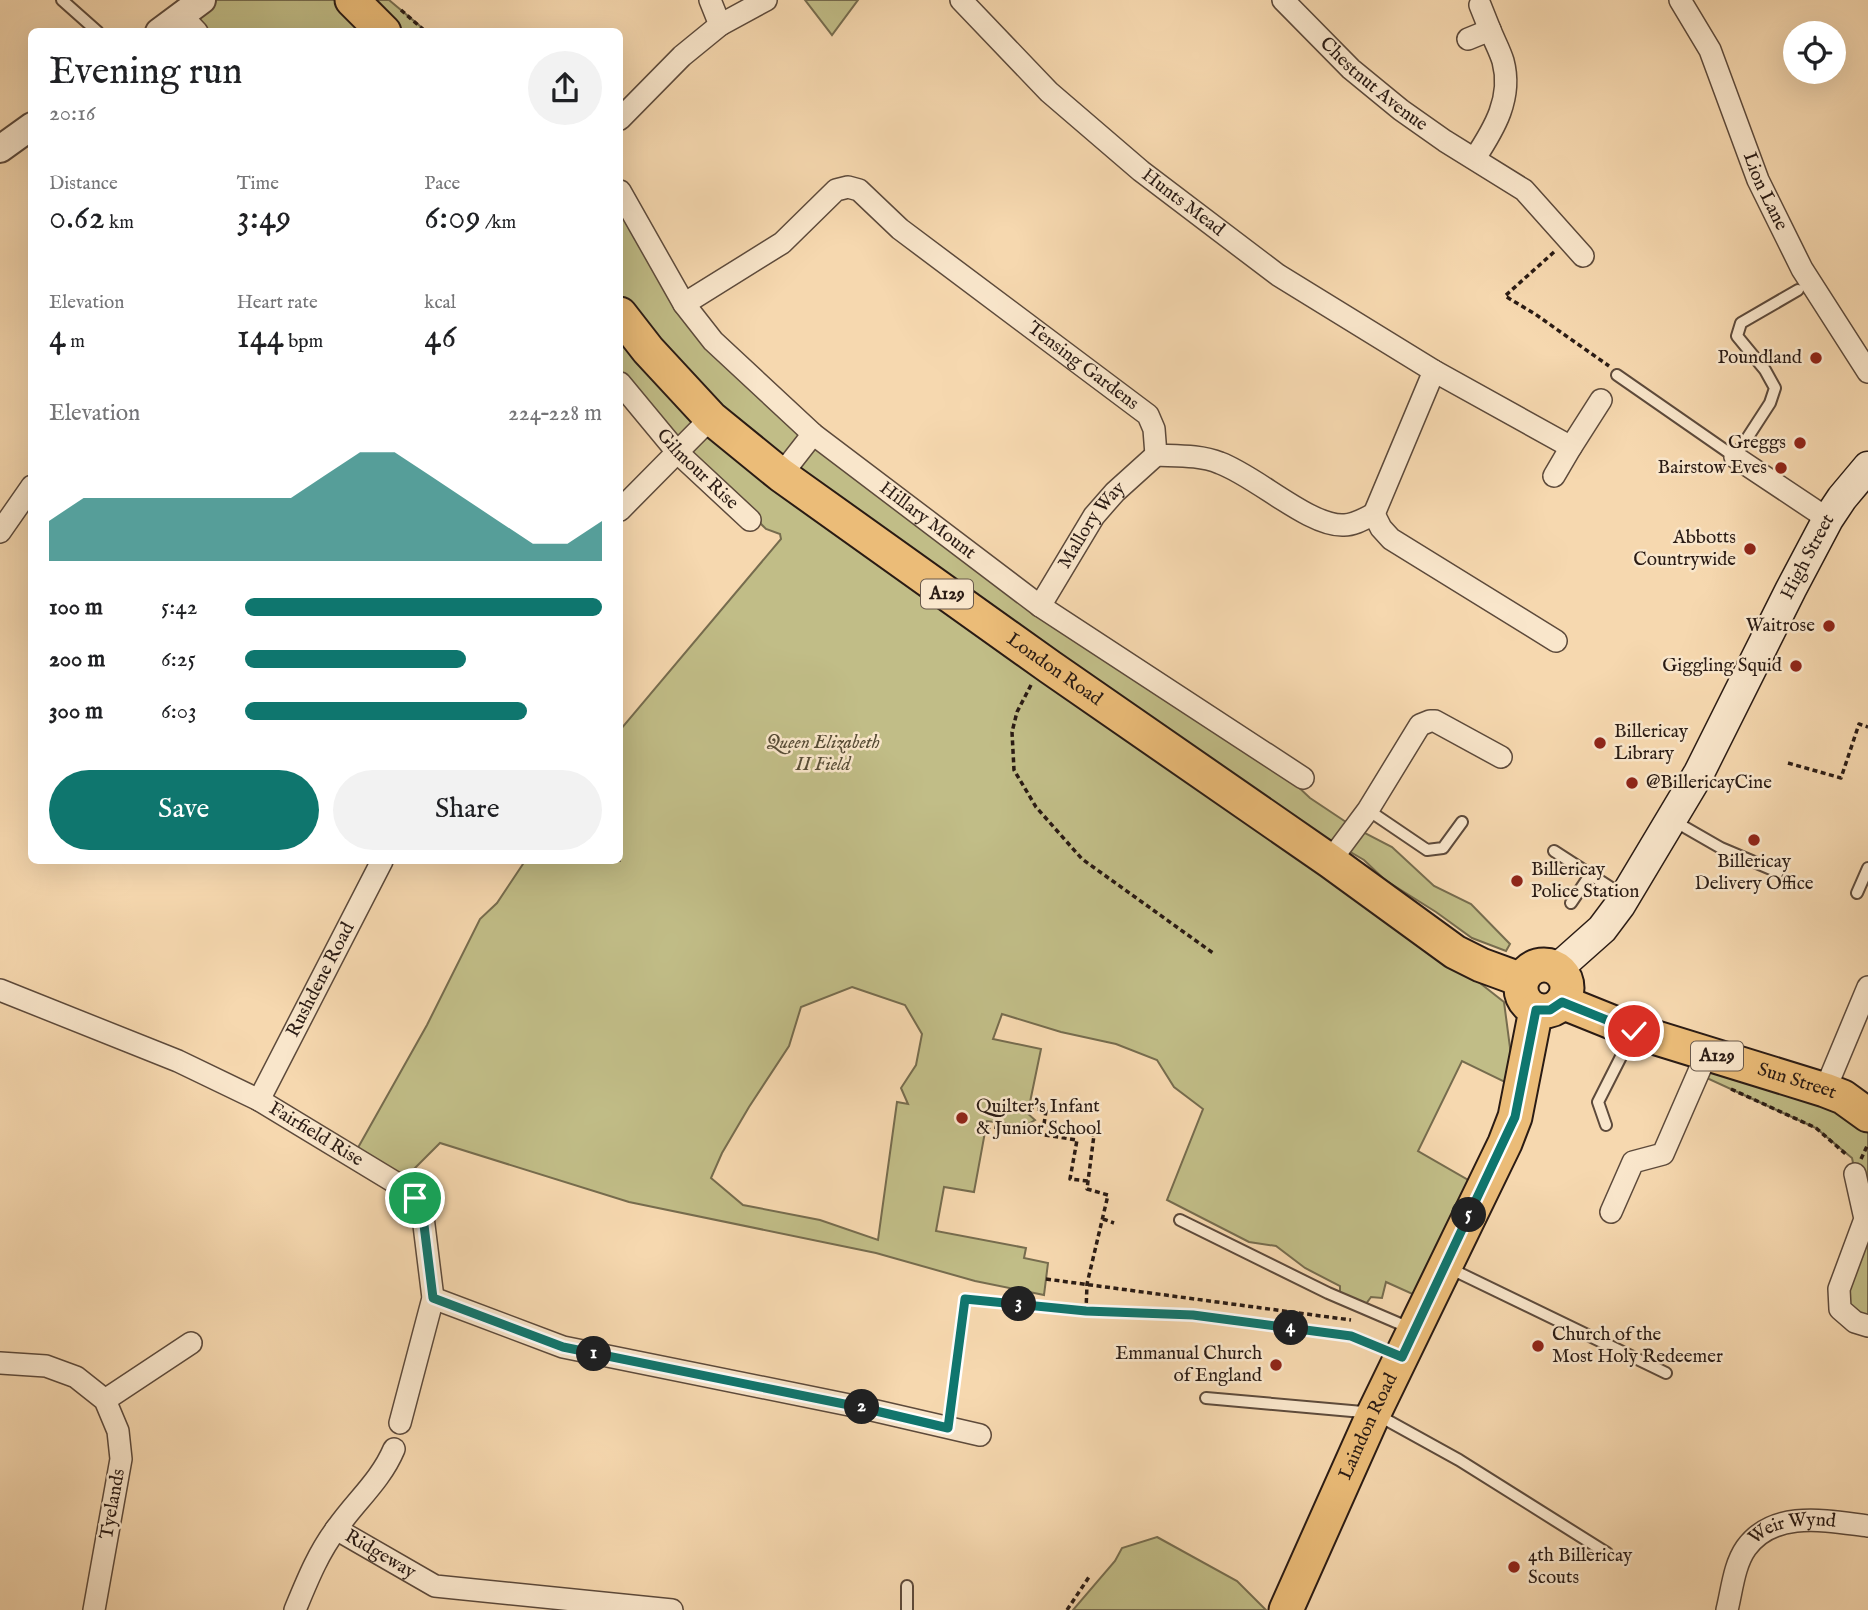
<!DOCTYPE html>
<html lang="en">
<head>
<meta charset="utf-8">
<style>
  body { margin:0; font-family:"IM FELL English",serif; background:#f2f2f2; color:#202124; height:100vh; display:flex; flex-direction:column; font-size:26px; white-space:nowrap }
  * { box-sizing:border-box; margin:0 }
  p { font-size:23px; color:#757577 }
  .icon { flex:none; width:38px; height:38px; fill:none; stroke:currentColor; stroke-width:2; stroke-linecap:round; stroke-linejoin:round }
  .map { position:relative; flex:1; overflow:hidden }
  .side { position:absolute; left:28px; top:28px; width:595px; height:836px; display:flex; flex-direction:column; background:#fff; border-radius:10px; box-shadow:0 7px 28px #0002 }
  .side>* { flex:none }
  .controls { position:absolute; left:1783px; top:21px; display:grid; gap:14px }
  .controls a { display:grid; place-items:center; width:63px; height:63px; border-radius:50%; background:#fff; box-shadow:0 7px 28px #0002; font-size:35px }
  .pin { position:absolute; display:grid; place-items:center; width:60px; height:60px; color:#fff; margin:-30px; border:4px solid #fff; border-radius:50%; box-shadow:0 2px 7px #0007 }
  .km { position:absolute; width:35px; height:35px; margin:-18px; border-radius:50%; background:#222; color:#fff; font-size:19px; line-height:35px; text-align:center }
  .round { display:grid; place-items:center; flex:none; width:74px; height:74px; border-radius:37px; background:#f2f2f2 }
  .summary { display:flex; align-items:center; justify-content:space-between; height:119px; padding:0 21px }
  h1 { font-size:38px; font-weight:600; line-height:52px }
  .metrics { display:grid; grid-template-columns:repeat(3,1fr); gap:10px; height:119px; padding:7px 21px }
  .metrics div { display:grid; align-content:center }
  .metrics b { font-size:35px; font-weight:600 }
  .metrics small { font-size:19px; font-weight:400 }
  .metrics p { font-size:19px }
  .chart { height:196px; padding:14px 21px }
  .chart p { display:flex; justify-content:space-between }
  .chart svg { width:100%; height:126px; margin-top:7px; fill:#0f766e; opacity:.7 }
  .cta { display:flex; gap:14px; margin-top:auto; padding:14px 21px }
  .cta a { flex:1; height:80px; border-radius:42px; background:#0f766e; color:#fff; font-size:28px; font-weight:600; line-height:80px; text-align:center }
  .cta a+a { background:#f2f2f2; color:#202124 }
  ul { padding:0 21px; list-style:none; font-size:23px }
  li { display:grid; grid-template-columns:112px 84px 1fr; align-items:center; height:52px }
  li i { height:18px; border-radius:9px; background:#0f766e }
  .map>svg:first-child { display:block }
</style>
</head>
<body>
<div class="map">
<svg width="1868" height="1610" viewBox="0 0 1868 1610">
  <rect width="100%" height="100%" fill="#f6d8af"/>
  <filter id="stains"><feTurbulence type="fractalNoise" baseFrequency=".00286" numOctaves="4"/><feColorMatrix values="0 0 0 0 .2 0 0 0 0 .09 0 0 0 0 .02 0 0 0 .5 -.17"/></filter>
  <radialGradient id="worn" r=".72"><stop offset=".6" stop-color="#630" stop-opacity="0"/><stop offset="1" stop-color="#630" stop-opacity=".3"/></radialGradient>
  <path fill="#c1bd87" stroke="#766c4e" stroke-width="2" fill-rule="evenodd" d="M202,0H352L384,31H197L181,15Z
    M361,0H389L426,31H392Z
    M805,0H858L832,35Z
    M620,191L684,304L813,434L1277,767L1310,798L1355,828L1392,847L1434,886L1471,904L1510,944L1506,951L1472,938L1436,912L1385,880L1364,860L1304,825L1302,843L1504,1002L1511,1055V1085L1462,1061L1418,1151L1482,1188L1428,1301L1386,1282L1382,1298L1371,1297L1363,1308L1340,1298V1286L1305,1268L1276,1246L1249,1242L1167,1200L1203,1109L1174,1087L1157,1060L1116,1044L1061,1032L1002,1014L993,1039L1041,1049L1029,1107L1018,1105L1035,1120L1025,1126L987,1121L974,1192L944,1187L936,1231L1026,1248L1024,1258L1048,1263L1044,1295L975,1281L876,1253L629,1202L440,1143L414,1169L396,1183L355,1153L427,1025L480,919L497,903L525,861H620V730L781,539L780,534L766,529L620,383V314L720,414L633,314L620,296ZM852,987L905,1005L922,1034L916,1065L901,1088L908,1104L897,1102L878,1240L820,1220L743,1205L711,1178L722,1153L749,1107L789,1046L801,1007Z
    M1701,1067L1824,1102L1868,1131V1326L1840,1309L1865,1219L1852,1158L1816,1128L1698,1074Z
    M1157,1537L1237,1581L1266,1610H1073L1115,1561L1122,1548Z"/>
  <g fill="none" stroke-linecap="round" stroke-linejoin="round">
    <defs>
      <path id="service" d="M62,0L98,32
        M1617,375L1735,457L1770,403L1775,388L1765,370L1737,336L1741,323L1798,290
        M1368,810L1427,850L1443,848L1462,822
        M1674,821L1721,848L1778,872
        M1554,851L1622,895
        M1857,893L1868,868
        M1571,903L1590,875
        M1606,1125L1598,1102L1633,1033
        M1180,1220L1328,1293L1412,1329
        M1449,1268L1666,1373
        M1206,1398L1374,1413L1459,1460L1607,1553
        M907,1610V1586"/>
      <g id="minor">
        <path d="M710,0L720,25"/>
        <path id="s1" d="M961,0L1049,92L1141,171L1278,275L1434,371L1571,447L1601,400"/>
        <path id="s2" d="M1283,0L1351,69L1401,110L1445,141L1524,190L1583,256"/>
        <path id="s3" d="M1680,0L1710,50L1758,180L1802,269L1868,372"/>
        <path d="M1480,5L1490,30"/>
        <path d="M181,15L197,32"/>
        <path d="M1468,39L1490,30C1494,40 1500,51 1503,61C1513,98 1494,129 1475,158"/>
        <path d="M620,119L682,56L720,25L766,0"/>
        <path id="s4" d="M620,191L684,304L713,341L813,434L1040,606L1303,778"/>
        <path id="s5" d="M684,304L782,243L836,190L848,187L859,190L900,229L1148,415L1154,429L1156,455C1178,456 1200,455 1220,463C1256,476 1310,527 1344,525C1354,525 1364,519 1374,514L1381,528L1391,539L1556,641"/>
        <path id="s6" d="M620,383L678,453L750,520"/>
        <path d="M1735,457L1828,519"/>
        <path d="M781,475L813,434"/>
        <path d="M1554,476L1571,447"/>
        <path d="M620,510L711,418"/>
        <path d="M1374,514L1434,371"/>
        <path d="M0,532L32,486"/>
        <path id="s7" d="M1040,606L1094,516L1115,492L1156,455"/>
        <path d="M1330,861L1368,810L1420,725L1430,721H1435L1501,757"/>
        <path id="s8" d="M0,990L178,1061L259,1100L396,1183L416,1198L423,1217L433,1298L400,1423"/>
        <path d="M1825,1090L1868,987"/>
        <path id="s9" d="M259,1100L382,861"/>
        <path d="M1855,1174L1865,1219L1839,1289L1840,1309L1855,1322L1868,1326"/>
        <path d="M1611,1212L1633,1162L1663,1154L1707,1053"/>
        <path d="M433,1298L563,1347L859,1407L980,1435"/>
        <path d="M0,1363L46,1366L76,1377L105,1400L118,1431L121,1459L94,1610"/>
        <path d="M105,1400L191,1343"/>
        <path id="s10" d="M336,1529L435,1586L672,1610"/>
        <path d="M295,1610C307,1581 318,1553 337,1528C356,1501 381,1480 394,1449"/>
        <path id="s11" d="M1727,1610C1732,1590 1734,1565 1746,1548C1774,1509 1828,1521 1868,1526"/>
      </g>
      <path id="tertiary" d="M159,32L202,0
        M0,149L32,126"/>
      <g id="secondary">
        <path id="s12" d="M1557,969L1602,929L1620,905L1699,773L1791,589L1828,519L1842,498L1868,467"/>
      </g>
      <g id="primary">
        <path d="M352,0L384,32"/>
        <path id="s13" d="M620,314L648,350L711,418L781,475L1050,667L1330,861L1455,952L1481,965L1522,980"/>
        <circle cx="1544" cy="988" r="23"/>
        <path id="s14" d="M1562,1002L1634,1031L1825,1090L1843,1097L1868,1115"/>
        <path id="s15" d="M1286,1610L1374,1413L1505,1143L1515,1117L1536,1010"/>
      </g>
    </defs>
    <use href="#service" stroke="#5d4a3b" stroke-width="14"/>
    <use href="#minor" stroke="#5d4a3b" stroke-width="24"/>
    <use href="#tertiary" stroke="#5d4a3b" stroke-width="30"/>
    <use href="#secondary" stroke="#2a1b14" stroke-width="33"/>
    <use href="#primary" stroke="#2a1b14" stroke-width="37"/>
    <path stroke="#2a1b14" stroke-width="3.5" stroke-dasharray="5 3.5" stroke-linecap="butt" d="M401,10L426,32
      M1554,252L1505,296L1535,314L1609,366
      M1031,685L1017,712L1012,732L1014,770L1036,807L1082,859L1213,953
      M1788,763L1841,778L1859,724L1868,727
      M1731,1089L1816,1128L1848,1156
      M1029,1107L1046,1111L1044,1124L1094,1135L1087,1189L1108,1195L1087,1284L1086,1311
      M986,1126L1077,1140L1070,1179L1088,1181
      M1861,1159L1868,1144
      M1103,1219L1114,1223
      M1046,1279L1351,1320
      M950,1409L965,1299L1086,1311L1193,1315L1351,1336L1378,1347
      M1067,1610L1089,1577"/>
    <use href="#service" stroke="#f9e6cb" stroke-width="10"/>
    <use href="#minor" stroke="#f9e6cb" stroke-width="21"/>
    <use href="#tertiary" stroke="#f9e6cb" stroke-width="26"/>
    <use href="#secondary" stroke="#f9e6cb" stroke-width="30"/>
    <use href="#primary" stroke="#ebbc78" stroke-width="33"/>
  </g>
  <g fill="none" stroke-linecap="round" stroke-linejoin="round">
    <defs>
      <path id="route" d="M415,1198L423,1217L433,1298L563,1347L859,1407L948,1428L965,1299L1086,1311L1193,1315L1351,1336L1402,1357L1515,1117L1536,1010H1550L1562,1002L1634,1031"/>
    </defs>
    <use href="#route" stroke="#fff" stroke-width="14"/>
    <use href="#route" stroke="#0f766e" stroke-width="9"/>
  </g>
  <g fill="#8f2418" stroke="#f9e6cb" stroke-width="2.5">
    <circle cx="1816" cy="358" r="7"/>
    <circle cx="1800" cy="443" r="7"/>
    <circle cx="1781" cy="468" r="7"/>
    <circle cx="1750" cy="549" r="7"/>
    <circle cx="1829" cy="626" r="7"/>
    <circle cx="1796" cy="666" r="7"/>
    <circle cx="1600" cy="743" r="7"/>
    <circle cx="1632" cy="783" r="7"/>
    <circle cx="1754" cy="840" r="7"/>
    <circle cx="1517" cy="881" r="7"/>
    <circle cx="962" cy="1118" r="7"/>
    <circle cx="1538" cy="1346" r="7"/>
    <circle cx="1276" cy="1365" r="7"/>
    <circle cx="1514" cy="1567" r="7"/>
  </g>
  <g text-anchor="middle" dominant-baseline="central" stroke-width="5" stroke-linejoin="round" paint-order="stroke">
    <g fill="#f9e6cb" stroke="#68584b" stroke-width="2">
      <rect x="921" y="579.5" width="52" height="29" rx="5"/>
      <rect x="1691" y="1041.5" width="52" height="29" rx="5"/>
    </g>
    <g font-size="18" font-weight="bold" fill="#2a1b14">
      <text x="947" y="594">A129</text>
      <text x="1717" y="1056">A129</text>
    </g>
    <g font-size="19" fill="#2a1b14" stroke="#f9e6cb">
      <text stroke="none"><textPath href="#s2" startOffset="124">Chestnut Avenue</textPath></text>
      <text stroke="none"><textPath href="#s3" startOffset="210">Lion Lane</textPath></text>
      <text stroke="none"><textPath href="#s1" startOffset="301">Hunts Mead</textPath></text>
      <text stroke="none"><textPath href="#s5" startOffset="500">Tensing Gardens</textPath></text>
      <text stroke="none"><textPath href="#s6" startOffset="116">Gilmour Rise</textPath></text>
      <text stroke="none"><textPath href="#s4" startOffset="457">Hillary Mount</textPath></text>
      <text stroke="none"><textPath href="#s7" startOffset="96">Mallory Way</textPath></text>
      <text stroke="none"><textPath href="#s12" startOffset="486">High Street</textPath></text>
      <text stroke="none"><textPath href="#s13" startOffset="564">London Road</textPath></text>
      <text stroke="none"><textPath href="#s9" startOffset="135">Rushdene Road</textPath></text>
      <text stroke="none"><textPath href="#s14" startOffset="248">Sun Street</textPath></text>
      <text stroke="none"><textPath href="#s8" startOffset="348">Fairfield Rise</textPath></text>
      <text stroke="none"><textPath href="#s15" startOffset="201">Laindon Road</textPath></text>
      <text transform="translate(113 1504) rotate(-80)">Tyelands</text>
      <text stroke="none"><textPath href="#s11" startOffset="119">Weir Wynd</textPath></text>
      <text stroke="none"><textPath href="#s10" startOffset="51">Ridgeway</textPath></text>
    </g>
    <g font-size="19" fill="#2a1b14" stroke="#f9e6cb" text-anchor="end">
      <text x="1802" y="358">Poundland</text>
      <text x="1786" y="443">Greggs</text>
      <text x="1767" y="468">Bairstow Eves</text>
      <text x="1736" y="538">Abbotts<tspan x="1736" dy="22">Countrywide</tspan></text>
      <text x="1815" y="626">Waitrose</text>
      <text x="1782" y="666">Giggling Squid</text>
      <text x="1614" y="732" text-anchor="start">Billericay<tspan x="1614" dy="22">Library</tspan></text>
      <text x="1646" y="783" text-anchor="start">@BillericayCine</text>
      <text x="1754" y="862" text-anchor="middle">Billericay<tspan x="1754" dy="22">Delivery Office</tspan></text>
      <text x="1531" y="870" text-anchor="start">Billericay<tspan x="1531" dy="22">Police Station</tspan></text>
      <text x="976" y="1107" text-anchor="start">Quilter's Infant<tspan x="976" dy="22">&amp; Junior School</tspan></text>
      <text x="1552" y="1335" text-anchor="start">Church of the<tspan x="1552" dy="22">Most Holy Redeemer</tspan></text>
      <text x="1262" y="1354">Emmanual Church<tspan x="1262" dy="22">of England</tspan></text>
      <text x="1528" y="1556" text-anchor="start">4th Billericay<tspan x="1528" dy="22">Scouts</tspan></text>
    </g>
    <g font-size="19" font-style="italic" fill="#574c36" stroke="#f9e6cb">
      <text x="823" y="743">Queen Elizabeth<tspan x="823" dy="22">II Field</tspan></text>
    </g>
  </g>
  <rect width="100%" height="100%" filter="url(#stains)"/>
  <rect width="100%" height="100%" fill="url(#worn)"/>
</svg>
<div class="controls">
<a><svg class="icon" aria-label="locate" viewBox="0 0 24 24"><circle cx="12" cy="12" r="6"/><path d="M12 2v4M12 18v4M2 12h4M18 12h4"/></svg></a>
</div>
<div class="pin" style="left:415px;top:1198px;background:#1e9e55"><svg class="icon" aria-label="arrive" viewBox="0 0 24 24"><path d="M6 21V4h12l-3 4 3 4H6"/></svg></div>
<div class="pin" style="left:1634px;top:1031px;background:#d93025"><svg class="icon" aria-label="check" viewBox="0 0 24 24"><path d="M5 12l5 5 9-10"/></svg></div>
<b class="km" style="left:594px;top:1354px">1</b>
<b class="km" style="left:862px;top:1407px">2</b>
<b class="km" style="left:1019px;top:1304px">3</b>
<b class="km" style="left:1291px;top:1328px">4</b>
<b class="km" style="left:1469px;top:1215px">5</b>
<section class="side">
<div class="summary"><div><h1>Evening run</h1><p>20:16</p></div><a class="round"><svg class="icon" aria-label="share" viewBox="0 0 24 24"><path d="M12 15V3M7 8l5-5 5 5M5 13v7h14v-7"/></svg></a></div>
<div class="metrics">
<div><p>Distance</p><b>0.62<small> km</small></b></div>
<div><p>Time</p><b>3:49</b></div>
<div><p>Pace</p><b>6:09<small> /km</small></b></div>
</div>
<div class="metrics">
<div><p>Elevation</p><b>4<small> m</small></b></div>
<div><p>Heart rate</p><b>144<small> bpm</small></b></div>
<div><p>kcal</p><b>46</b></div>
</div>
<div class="chart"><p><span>Elevation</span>224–228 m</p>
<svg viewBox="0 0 160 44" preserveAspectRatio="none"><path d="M0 44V30L10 22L20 22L30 22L40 22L50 22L60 22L70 22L80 14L90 6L100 6L110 14L120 22L130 30L140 38L150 38L160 30V44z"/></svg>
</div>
<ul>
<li><b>100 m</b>5:42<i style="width:100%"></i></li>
<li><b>200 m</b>6:25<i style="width:62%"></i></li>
<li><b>300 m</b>6:03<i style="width:79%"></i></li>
</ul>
<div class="cta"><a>Save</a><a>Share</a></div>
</section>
</div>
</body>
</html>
